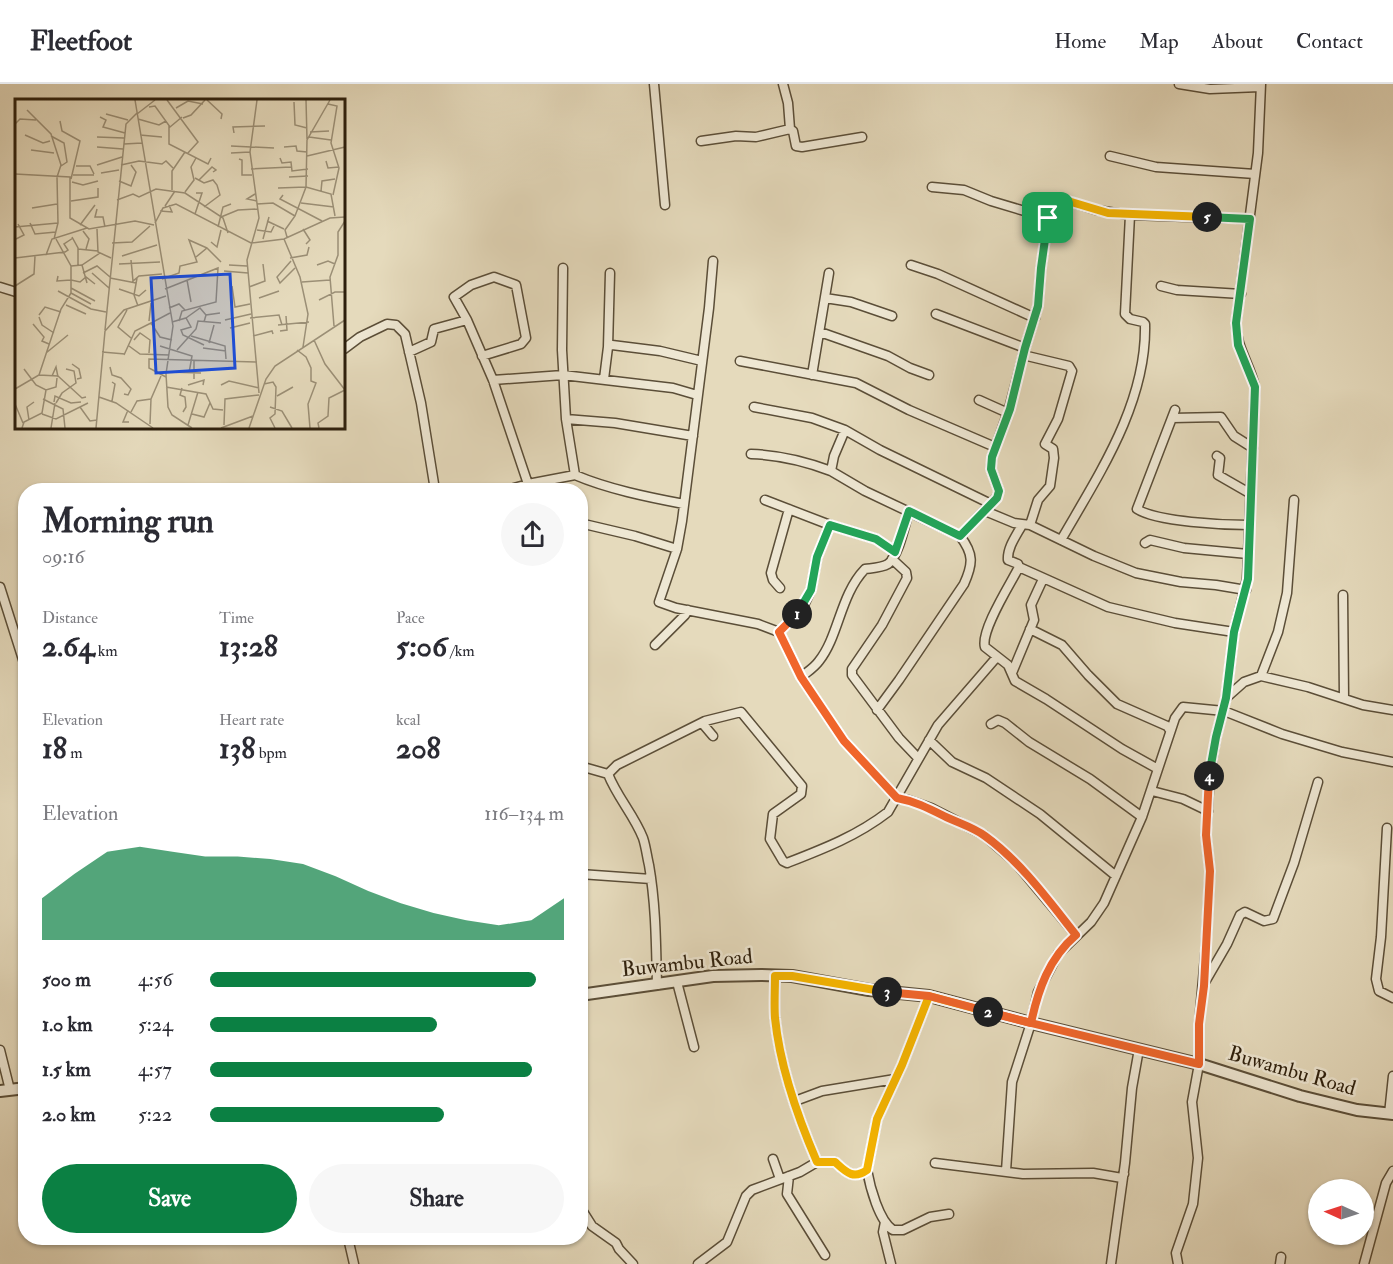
<!DOCTYPE html>
<html lang="en">
<head>
<meta charset="utf-8">
<style>
  body { margin:0; font-family:"IM FELL Double Pica",serif; background:#f7f7f7; color:#2b2b33; height:100vh; display:flex; flex-direction:column; font-size:22px; white-space:nowrap }
  * { box-sizing:border-box; margin:0 }
  p { font-size:20px; color:#7c7c81 }
  .icon { flex:none; width:33px; height:33px; fill:none; stroke:currentColor; stroke-width:2; stroke-linecap:round; stroke-linejoin:round }
  .map { position:relative; flex:1; overflow:hidden }
  .sheet { position:absolute; left:18px; top:399px; width:570px; height:762px; display:flex; flex-direction:column; background:#fff; border-radius:24px; box-shadow:0 2px 4px #0004 }
  .sheet>* { flex:none }
  .needle { width:39px; rotate:273deg }
  .tools { position:absolute; left:1308px; top:1095px; display:grid; gap:12px }
  .tools a { display:grid; place-items:center; width:66px; height:66px; border-radius:50%; background:#fff; box-shadow:0 2px 4px #0004; font-size:30px }
  .pin { position:absolute; display:grid; place-items:center; width:51px; height:51px; color:#fff; margin:-26px; border-radius:12px; box-shadow:0 3px 9px #0006 }
  .km { position:absolute; width:30px; height:30px; margin:-15px; border-radius:50%; background:#222; color:#fff; font-size:16px; line-height:30px; text-align:center }
  .round { display:grid; place-items:center; flex:none; width:63px; height:63px; border-radius:32px; background:#f7f7f7 }
  .overview { display:flex; align-items:center; justify-content:space-between; height:102px; padding:0 24px }
  h1 { font-size:33px; font-weight:700; line-height:45px }
  .figures { display:grid; grid-template-columns:repeat(3,1fr); gap:9px; height:102px; padding:6px 24px }
  .figures div { display:grid; align-content:center }
  .figures b { font-size:30px; font-weight:700 }
  .figures small { font-size:16px; font-weight:400 }
  .figures p { font-size:16px }
  .chart { height:168px; padding:12px 24px }
  .chart p { display:flex; justify-content:space-between }
  .chart svg { width:100%; height:108px; margin-top:6px; fill:#0b8043; opacity:.7 }
  .button { display:flex; gap:12px; margin-top:auto; padding:12px 24px }
  .button a { flex:1; height:69px; border-radius:36px; background:#0b8043; color:#fff; font-size:24px; font-weight:700; line-height:69px; text-align:center }
  .button a+a { background:#f7f7f7; color:#2b2b33 }
  ul { padding:0 24px; list-style:none; font-size:20px }
  li { display:grid; grid-template-columns:96px 72px 1fr; align-items:center; height:45px }
  li i { height:15px; border-radius:8px; background:#0b8043 }
  header { display:flex; align-items:center; gap:36px; box-sizing:border-box; height:84px; padding:0 30px; background:#fff; border-bottom:2px solid #e1e1e2 }
  header strong { font-size:28px }
  nav { display:flex; gap:33px; margin-inline-start:auto; font-size:21px }
  .map>svg:first-child { display:block }
</style>
</head>
<body>
<header>
<strong>Fleetfoot</strong>
<nav><a>Home</a><a>Map</a><a>About</a><a>Contact</a></nav>
</header>
<div class="map">
<svg width="1393" height="1180" viewBox="0 0 1393 1180">
  <rect width="100%" height="100%" fill="#e5dabc"/>
  <filter id="stains"><feTurbulence type="fractalNoise" baseFrequency=".00333" numOctaves="4"/><feColorMatrix values="0 0 0 0 .2 0 0 0 0 .09 0 0 0 0 .02 0 0 0 .5 -.17"/></filter>
  <radialGradient id="worn" r=".72"><stop offset=".6" stop-color="#630" stop-opacity="0"/><stop offset="1" stop-color="#630" stop-opacity=".3"/></radialGradient>
  <g fill="none" stroke-linecap="round" stroke-linejoin="round">
    <defs>
      <path id="minor" d="M654,0L665,121
        M783,0L788,19L790,45
        M1179,0L1210,5L1260,3
        M701,57L736,52L756,53L790,45L793,47L796,62L802,63L862,53
        M1110,72L1156,83L1255,90
        M932,103L964,106L991,117L1048,134
        M713,177L709,224L682,437L677,465L659,518L676,524L758,540L779,548L801,593L844,657L897,714L908,716L931,724L984,751L1015,778L1076,851
        M911,181L938,190L1035,234
        M563,184L562,266L566,335L575,391C608,405 647,413 684,420
        M1161,202L1177,206L1241,210
        M0,203L16,208
        M825,214L851,218L892,232
        M936,230L1025,264
        M467,236L454,213L471,201L494,193L516,201L526,254L521,260L482,272
        M820,248L888,272L910,284L929,291
        M608,263L610,189
        M344,265L360,253L387,240L396,241L405,250L421,319L435,406
        M409,268L431,258L434,245L467,236L493,296L528,400
        M1023,271L1069,282L1072,287L1058,335L1045,360L1053,365L1054,374L1050,402L1038,416L1030,441
        M740,277L856,299L909,326L995,363
        M812,291L829,189
        M604,295L608,263L612,261L660,267L702,277
        M493,296L563,291L673,304L697,311
        M979,316L1008,329
        M754,323L812,334L845,346L880,366L991,420
        M1175,326L1137,425C1157,438 1224,441 1249,441
        M1172,334L1221,333L1234,352L1253,364
        M566,335L615,339L693,352
        M845,346L834,372L831,387L865,407L960,452C974,470 973,480 964,500L899,596L877,626
        M751,370C780,371 805,377 831,387
        M1217,372L1220,374L1218,391L1251,410
        M465,406H466
        M507,406L528,400L575,391
        M765,416L830,441L876,455L895,468
        M985,427L1014,439L1030,441L1094,472L1136,489L1181,498L1216,501L1246,506
        M584,440L635,452L677,465
        M1022,441C1016,452 1007,464 1008,476L1018,480L1019,483L1108,523L1175,539L1234,548
        M960,452L997,413L999,407L991,385L992,373L1009,325L1025,264L1038,222L1041,184L1048,134L1060,120L1068,117L1096,126L1130,131L1250,135
        M1061,456C1099,390 1147,319 1145,240L1143,238L1130,235L1125,230L1130,131
        M1145,459L1150,456L1184,464L1248,470
        M892,475L906,488L907,494L882,541L852,585V591L899,654L918,674
        M1019,483C1011,499 980,547 985,563L1008,581L1015,597L1046,615L1122,665L1158,685
        M0,503L26,585
        M780,504L773,496L771,489L789,425
        M1343,511L1344,614
        M1030,545L1062,561L1088,591L1117,620L1167,642L1170,646
        M779,548L796,532L805,519L811,506L817,473L830,441
        M655,561L685,531L688,526
        M1012,589L1034,536L1031,521L1043,495
        M1261,592L1278,548L1287,509L1294,416
        M801,593C807,588 814,584 819,577C839,552 840,511 865,485C872,484 881,484 888,480C899,472 905,440 909,427
        M1226,614L1244,598L1261,592L1308,603L1363,621L1393,626
        M702,639L713,652
        M991,640L998,636L1005,639L1029,658L1090,695L1142,733
        M929,656L952,678L986,694L1040,730L1116,792
        M580,682L608,690
        M1152,707L1183,715L1208,727
        M1387,744L1381,853L1376,895L1379,907L1393,914
        M580,790L651,795
        M775,892C775,906 774,921 775,934C780,983 798,1034 817,1078
        M677,898L694,963
        M1205,898L1227,860L1240,831L1245,828L1264,837L1273,835L1294,779L1318,698
        M657,901C656,861 656,821 649,781C647,773 646,763 643,754C634,731 617,713 608,690L617,681L705,637L741,628L802,702L801,710L773,730L770,755L783,777L787,779C823,765 857,752 888,728L938,641L996,574
        M0,966L10,1006
        M795,1017L822,1007L895,995
        M1389,1030L1393,992
        M773,1075L780,1095
        M935,1079L1023,1090L1093,1089L1122,1094L1124,1090
        M867,1086C870,1103 879,1137 893,1146H903L930,1133L949,1130
        M1006,1087L1012,998L1031,939L1038,908L1058,870L1091,838L1104,819L1142,733L1175,634L1183,623L1224,627L1282,650L1342,668L1393,678
        M789,1092L787,1110L825,1171
        M580,1123L592,1142L616,1159L619,1165L633,1180
        M885,1138L883,1148L891,1180
        M348,1154L354,1180
        M698,1180L727,1158L746,1112L752,1106L800,1088L817,1078H835C846,1088 853,1096 867,1086L877,1035L902,981L929,912
        M1111,1180L1125,1079L1132,1004L1139,965
        M1178,1180L1176,1169L1193,1120L1198,1074L1192,1018L1199,980V940L1206,862L1210,787L1206,751L1210,689L1216,653L1226,614L1234,548L1247,495L1255,303C1250,280 1236,263 1236,239L1258,69L1261,0
        M1280,1180L1281,1173
        M1364,1180L1386,1099L1393,1087"/>
      <path id="tertiary" d="M580,911L713,892L761,891L792,892L869,906L929,912L1031,939L1199,980L1300,1012L1357,1026L1393,1030
        M0,1007L26,1004"/>
    </defs>
    <use href="#minor" stroke="#5b4e38" stroke-width="11"/>
    <use href="#tertiary" stroke="#5b4e38" stroke-width="14"/>
    <use href="#minor" stroke="#eee7d3" stroke-width="8"/>
    <use href="#tertiary" stroke="#eee7d3" stroke-width="10"/>
  </g>
  <g fill="none" stroke-linecap="round" stroke-linejoin="round">
    <defs>
      <path id="split-1" d="M797,530L811,506L817,473L830,441L876,455L895,468L909,427L960,452L997,414L999,407L991,385L992,373L1010,325L1025,264L1038,222L1041,184L1048,134"/>
      <path id="split-2" d="M797,530L779,548L801,593L844,657L897,714C914,717 928,724 944,732C958,739 973,743 985,752C1021,778 1049,817 1076,851C1049,874 1038,906 1031,939L988,928"/>
      <path id="split-3" d="M887,908L792,892H775C775,906 774,921 775,934C780,983 798,1034 817,1078H835C846,1088 853,1096 867,1086L877,1035L902,981L929,912L988,928"/>
      <path id="split-4" d="M887,908L929,912L1031,939L1199,980V940L1204,902L1210,787L1206,751L1209,692"/>
      <path id="split-5" d="M1207,133L1250,135L1236,239L1238,261L1255,303L1248,495L1234,548L1226,614L1216,653L1209,692"/>
      <path id="split-6" d="M1048,134L1060,120L1068,117L1108,129L1207,133"/>
    </defs>
    <use href="#split-1" stroke="#fff" stroke-width="12"/>
    <use href="#split-2" stroke="#fff" stroke-width="12"/>
    <use href="#split-3" stroke="#fff" stroke-width="12"/>
    <use href="#split-4" stroke="#fff" stroke-width="12"/>
    <use href="#split-5" stroke="#fff" stroke-width="12"/>
    <use href="#split-6" stroke="#fff" stroke-width="12"/>
    <use href="#split-1" stroke="#22a559" stroke-width="8"/>
    <use href="#split-2" stroke="#f0652b" stroke-width="8"/>
    <use href="#split-3" stroke="#f5b400" stroke-width="8"/>
    <use href="#split-4" stroke="#f0652b" stroke-width="8"/>
    <use href="#split-5" stroke="#22a559" stroke-width="8"/>
    <use href="#split-6" stroke="#f5b400" stroke-width="8"/>
  </g>
  <g text-anchor="middle" dominant-baseline="central" stroke-width="5" stroke-linejoin="round" paint-order="stroke">
    <g font-size="21" fill="#2d1f0c" stroke="#eee7d3">
      <text transform="translate(687 879) rotate(-6)">Buwambu Road</text>
      <text transform="translate(1292 987) rotate(16)">Buwambu Road</text>
    </g>
  </g>
  <g transform="translate(15 15)">
    <rect width="330" height="330" fill="#e5dabc"/>
    <path fill="none" stroke="#9b8f76" stroke-width="1.5" d="M120,1L158,227L151,275L153,308L157,316L177,329M152,1L183,43L172,55M192,1L207,15L206,20M242,1L235,53L244,119L232,161L244,294M291,1L292,40M279,3L280,26L292,29M313,5L322,7L316,44L324,69L318,96M134,8L140,7L155,28L167,18M161,9L173,2L188,5M12,11L36,35L46,66L42,78L43,124L39,140M91,15L113,21M122,15L140,1M85,18L91,21L88,28L110,34M168,19L176,16L190,1M123,20L144,26L151,22M45,22L47,32L65,42L56,80M0,25L5,20L21,21M154,26V45L193,65L196,59M295,33L314,32M219,34L218,28L250,27M10,36L28,44L35,42M125,36L147,38M36,37L49,44L52,63L46,67M82,38L109,39M294,38L316,41M109,45L127,44M216,47L259,49M82,48L108,50M269,48L281,47L282,52L292,53M16,51L39,54M216,54L235,53M292,57L330,48M265,59L267,64L276,63L277,72L293,70M224,60L227,61V76H237M311,62L313,69L324,68M82,66L107,58M106,66L124,62L147,65L151,62L158,69M61,67H75L79,75M236,70L276,68M86,74L104,71M0,75L55,78V119L74,130L120,122L139,126M58,76H79M274,78L293,77M180,79L189,84L198,81L202,86L205,96L189,108M184,81L197,68L201,71L198,73M104,82L116,87L121,73L116,66M57,83L68,86L83,82M263,89L291,88L316,95L320,117M157,91V72L170,53M306,92L307,82L320,80M170,93L179,81L176,68L181,59M240,95L232,100L242,102M268,96L265,100L307,122M102,101L118,95L124,98L141,90L170,94L208,119L213,134M56,102L83,98V89M286,104L319,108M242,105L258,104L280,117M150,107L160,92M17,109L42,105M82,110L80,118H88L90,128M145,112L157,113L154,106M180,115L187,94H181M206,118L223,111L243,110M252,122L269,130M15,124L20,135L41,133M140,124L148,109L161,105L236,144L269,140L315,119L330,118M65,126L80,106M0,128L43,124M203,128L208,108L216,105M82,130L83,153L96,159M288,130L295,141L291,145M242,131L256,133L259,127M68,132L74,140L71,150M57,138L63,149V167M272,138L270,131L280,117L291,88L292,41L315,1M1,140L9,136L3,125M248,140L254,118M269,140L285,178L293,215L288,248M196,143L202,148L206,131M97,144L117,143L135,127M63,150L83,152M31,156L37,140L72,129M107,157L142,146M181,158L192,149L206,163M0,159L50,153L53,151L49,145L58,139M275,159L292,156L294,148M116,161L118,182L124,177L147,175M276,162L262,178L265,184L280,169M104,165L145,163M67,166L72,184M214,166L232,167M302,166L313,162L320,165M56,167L67,166L85,154M209,172L233,174M68,174L82,167L95,178M77,174L94,189M43,177L42,182L56,181M95,179L121,184M122,179L119,196L123,207M147,180L164,174L165,167L182,163L174,141L192,149M56,181L65,183L71,178L80,185M172,181L176,203M287,183L315,181M0,187L19,175L20,157M217,187L220,208L235,205M234,188L250,182L248,165M56,189L80,202M104,190L124,197L131,191M150,190L203,169L201,203L167,212L164,222M43,192L76,210L91,213M56,194L76,205M244,199L264,192M304,201L320,193H330M51,206L71,215M154,209L164,205L170,211M112,211L103,228L116,239M155,214L136,224L145,238L157,241M24,216L30,208L46,213M24,218L27,226L39,234M171,219L185,209L191,216M235,219L264,216L267,226M210,221L236,215M134,222L136,204M157,223L171,219L176,228L166,231L168,236L189,246M189,223L191,216L205,214M18,225L29,238L27,242L34,245M263,226L294,223M319,227L315,178L323,156V133L330,122M215,229L235,224M90,231L111,25L122,14M265,232L272,231L271,217M176,237L210,247L211,260M238,237L257,232L258,235M119,241L125,234L135,241L134,254M299,241L310,265L330,291M194,244L199,226M114,247L125,255L154,256M145,247L177,257L174,274M188,249L211,252M162,251L181,230L183,222L206,224M282,251L291,258L296,269V282L301,284L293,305L295,329M87,253L110,255M31,254L53,236M109,256L120,232L136,224M57,265L64,270L66,279L62,280M95,268L97,276L106,279L116,290L113,296L109,295M9,270L21,286L31,291L41,288L42,279M151,273L186,274M24,276L43,277M37,277L41,268L43,278M43,277L67,299L71,298M151,278L134,269V260L242,263M179,280V261M97,283L100,285L97,302M249,285L258,283L261,288L260,315L255,319L260,329M173,286L189,281L188,286M206,286L214,282L244,289M151,288L191,295L198,310L208,311M167,289L165,296L170,298L171,308L168,313M0,290L24,276L46,210L56,194V167L41,140M262,297L278,288M84,298L101,304L138,329M28,300L48,310L50,329M39,303L40,297L56,304L66,303M41,304L47,294L61,284L59,272L51,270M0,305L8,324M65,308L75,322L82,321M255,308L267,312L277,329M113,311L108,323H114M116,313L122,302L136,300M27,315L41,320L73,304M177,315L189,318L195,304M14,321L12,308L19,303M135,325L136,300L146,277M173,326L183,293M209,326L210,300L244,296M7,329L9,323L27,314L31,291M36,329L40,304M81,329L90,232L109,211L151,197M206,329L238,317M234,329L251,280L260,267L330,221M304,329L303,324L313,317L314,299L330,291"/>
    <path fill="#1d4ed8" fill-opacity="0.15" stroke="#1d4ed8" stroke-width="3" d="M215,175L220,269L141,274L136,179Z"/>
    <rect width="330" height="330" fill="none" stroke="#2d1f0c" stroke-width="3"/>
  </g>
  <rect width="100%" height="100%" filter="url(#stains)"/>
  <rect width="100%" height="100%" fill="url(#worn)"/>
</svg>
<div class="tools">
<a><svg class="needle" viewBox="-14 -14 28 28"><path d="M0-13l5 13h-10z" fill="#e53935"/><path d="M0 13l5-13h-10z" fill="#7c7c81"/></svg></a>
</div>
<div class="pin" style="left:1048px;top:134px;background:#1e9e55"><svg class="icon" aria-label="arrive" viewBox="0 0 24 24"><path d="M6 21V4h12l-3 4 3 4H6"/></svg></div>
<b class="km" style="left:797px;top:530px">1</b>
<b class="km" style="left:988px;top:928px">2</b>
<b class="km" style="left:887px;top:908px">3</b>
<b class="km" style="left:1209px;top:692px">4</b>
<b class="km" style="left:1207px;top:133px">5</b>
<section class="sheet">
<div class="overview"><div><h1>Morning run</h1><p>09:16</p></div><a class="round"><svg class="icon" aria-label="share" viewBox="0 0 24 24"><path d="M12 15V3M7 8l5-5 5 5M5 13v7h14v-7"/></svg></a></div>
<div class="figures">
<div><p>Distance</p><b>2.64<small> km</small></b></div>
<div><p>Time</p><b>13:28</b></div>
<div><p>Pace</p><b>5:06<small> /km</small></b></div>
</div>
<div class="figures">
<div><p>Elevation</p><b>18<small> m</small></b></div>
<div><p>Heart rate</p><b>138<small> bpm</small></b></div>
<div><p>kcal</p><b>208</b></div>
</div>
<div class="chart"><p><span>Elevation</span>116–134 m</p>
<svg viewBox="0 0 160 44" preserveAspectRatio="none"><path d="M0 44V27L10 17L20 8L30 6L40 8L50 10L60 10L70 11L80 13L90 18L100 24L110 29L120 33L130 36L140 38L150 36L160 27V44z"/></svg>
</div>
<ul>
<li><b>500 m</b>4:56<i style="width:92%"></i></li>
<li><b>1.0 km</b>5:24<i style="width:64%"></i></li>
<li><b>1.5 km</b>4:57<i style="width:91%"></i></li>
<li><b>2.0 km</b>5:22<i style="width:66%"></i></li>
</ul>
<div class="button"><a>Save</a><a>Share</a></div>
</section>
</div>
</body>
</html>
